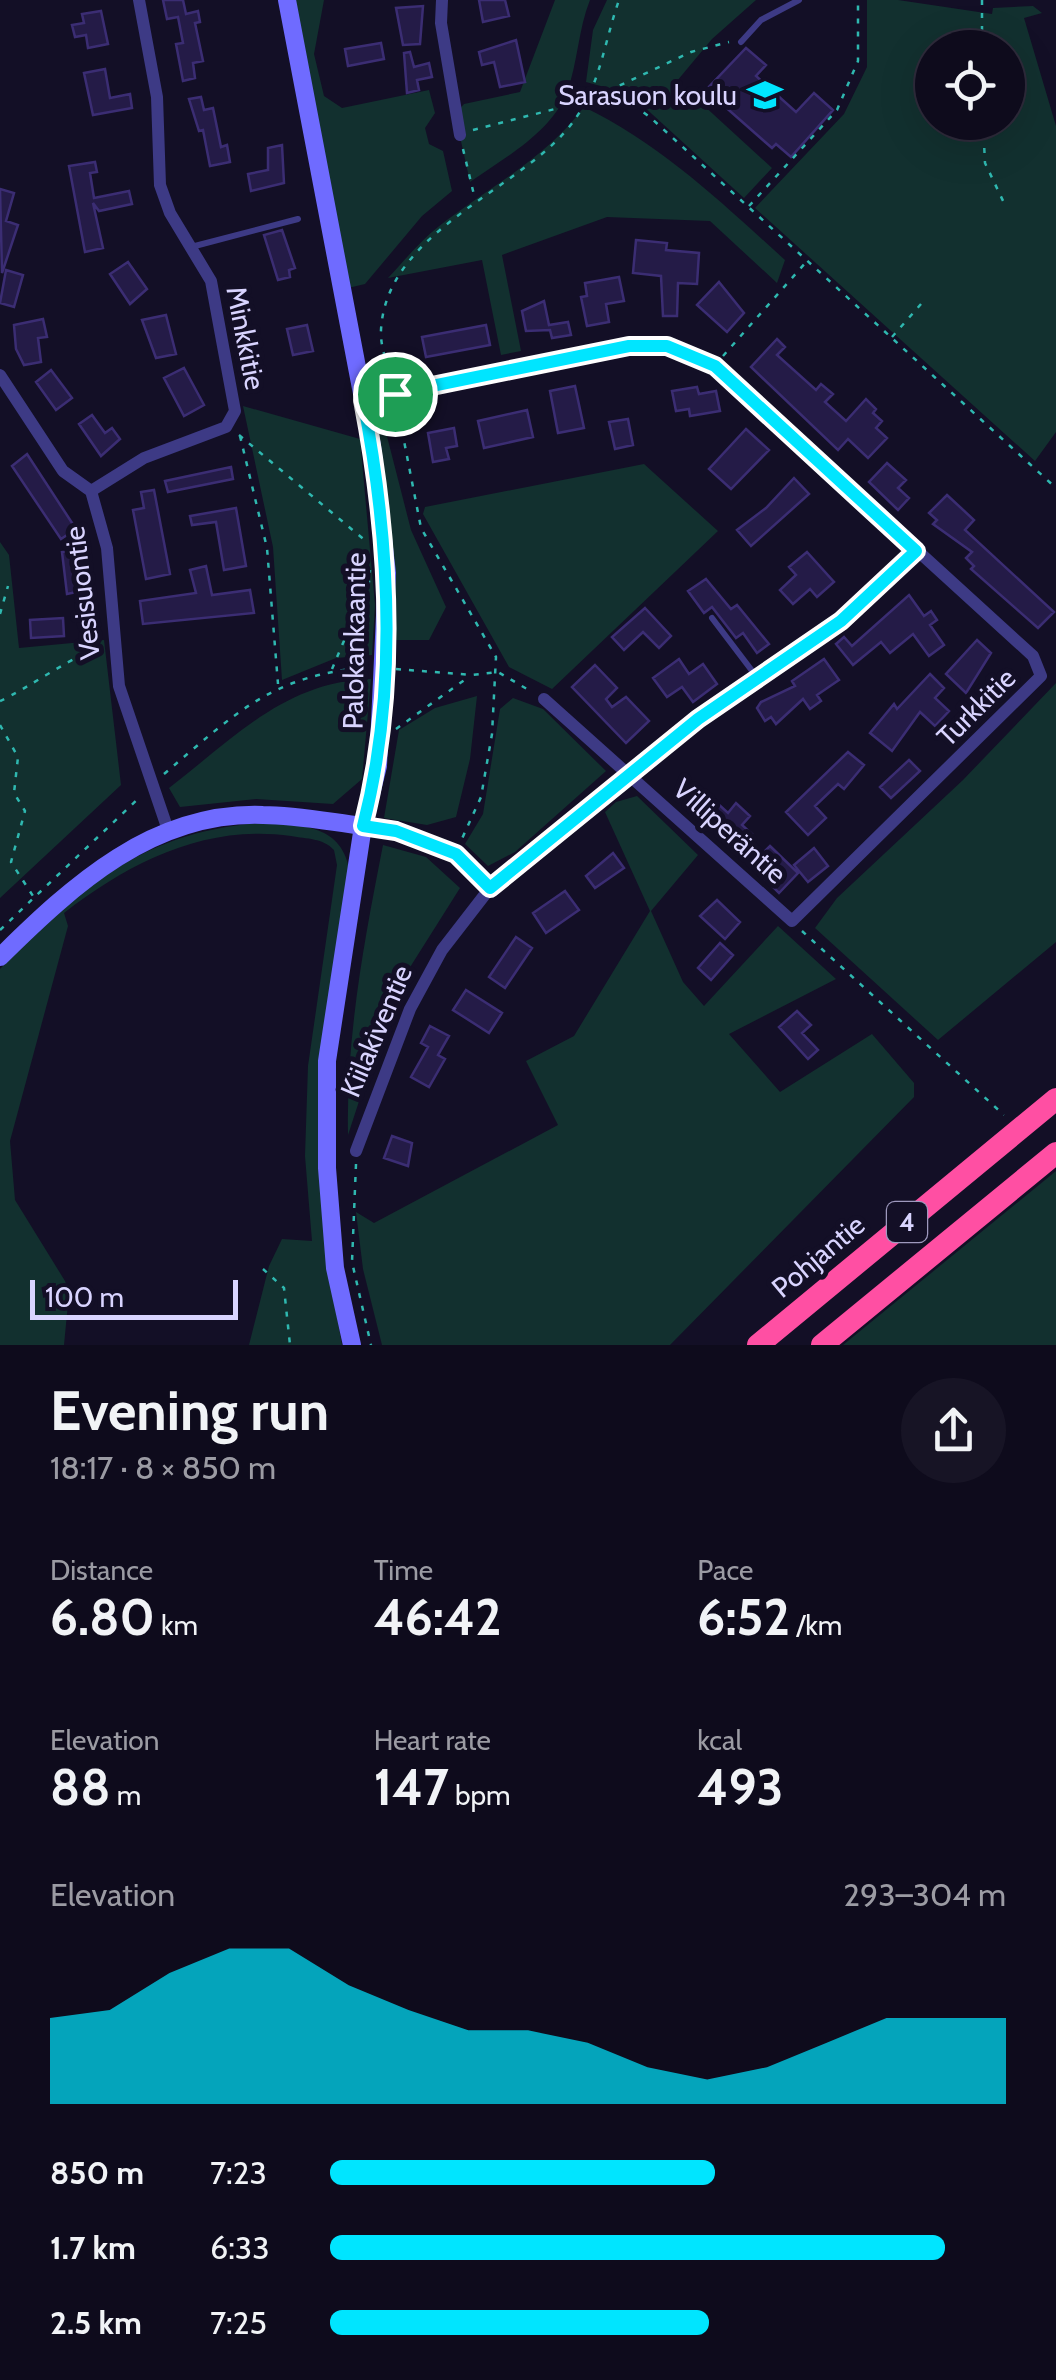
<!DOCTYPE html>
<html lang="en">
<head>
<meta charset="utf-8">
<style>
  body { margin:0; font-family:Cabin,sans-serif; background:#171425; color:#f1f3f6; height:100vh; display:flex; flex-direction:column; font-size:38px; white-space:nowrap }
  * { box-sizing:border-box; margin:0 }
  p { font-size:32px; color:#9b9ba3 }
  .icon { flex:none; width:55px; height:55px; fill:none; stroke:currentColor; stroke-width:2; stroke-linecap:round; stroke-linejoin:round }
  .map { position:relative; height:1345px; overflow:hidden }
  .panel { display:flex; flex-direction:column; background:#0e0b1c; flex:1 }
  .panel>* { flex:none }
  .tools { position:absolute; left:915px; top:30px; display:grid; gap:20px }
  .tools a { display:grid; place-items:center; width:110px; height:110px; border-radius:50%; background:#0e0b1c; box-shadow:0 10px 40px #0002,0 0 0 2px #2e2b3b; font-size:50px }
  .scale { position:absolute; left:30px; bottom:25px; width:208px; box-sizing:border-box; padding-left:10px; border:5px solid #d9d4ff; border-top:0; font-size:28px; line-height:35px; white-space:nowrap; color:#d9d4ff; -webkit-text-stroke:8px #130f26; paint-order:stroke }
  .pin { position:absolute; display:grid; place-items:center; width:85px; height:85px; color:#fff; margin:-42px; border:5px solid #fff; border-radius:50%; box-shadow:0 2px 10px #0007 }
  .round { display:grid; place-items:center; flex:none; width:105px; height:105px; border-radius:52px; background:#171425 }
  .headline { display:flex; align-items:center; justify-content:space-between; height:170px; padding:0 50px }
  h1 { font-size:55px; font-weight:700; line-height:75px }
  .metrics { display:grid; grid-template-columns:repeat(3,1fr); gap:15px; height:170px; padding:10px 50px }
  .metrics div { display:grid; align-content:center }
  .metrics b { font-size:50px; font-weight:700 }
  .metrics small { font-size:28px; font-weight:400 }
  .metrics p { font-size:28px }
  .chart { height:280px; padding:20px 50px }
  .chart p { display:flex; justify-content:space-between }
  .chart svg { width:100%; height:180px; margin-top:10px; fill:#00e5ff; opacity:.7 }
  ul { padding:0 50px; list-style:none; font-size:32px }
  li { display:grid; grid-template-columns:160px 120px 1fr; align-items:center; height:75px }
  li i { height:25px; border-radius:12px; background:#00e5ff }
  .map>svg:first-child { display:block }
</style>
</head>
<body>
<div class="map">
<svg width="1056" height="1345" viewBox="0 0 1056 1345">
  <rect width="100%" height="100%" fill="#130f26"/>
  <path fill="#12302f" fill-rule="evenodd" d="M291,0H324L314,54L324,96L342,108L429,90L435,113L425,128L429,144L443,151L452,191L422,216L365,284L348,288Z
    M555,0H590C578,30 578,62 567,92C551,133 504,158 470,182L455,114L464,104L520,92Z
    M607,0H756L712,39L677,81L772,168L744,198L630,94L586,82L593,30Z
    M867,0H898L992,14L993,8L1033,6L1042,13L1024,18L1056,126V432L1035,461L755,208L844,114L867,67ZM932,48H1008V122H932Z
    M584,107C662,145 721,202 785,260L777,283L710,221L607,217L502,255L521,351L501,355L482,260L388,278C404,261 420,241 438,227C489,187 544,160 584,107Z
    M243,406L360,439L375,605L372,655L336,658L282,680L273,547Z
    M380,409L411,530L446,607L429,640H390L373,415Z
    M644,464L718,531L552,689L509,667L423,514L425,507Z
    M0,542L9,555L19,648L104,640L121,785L0,898Z
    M371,679L362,779L333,804L256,799L180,807L169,788C234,738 286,681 371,679Z
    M1056,683V942L938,1040L815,928L837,898L963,780Z
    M477,696L470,759L456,817L427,825L384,818L399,730L435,708Z
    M513,698L543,709L606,771L515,852L488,866L465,844L483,814L500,709Z
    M637,796L698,855L651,911L683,982L704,1006L778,926L836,979L729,1034L780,1092L872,1034L914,1083V1097L670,1345H382L363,1269L356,1212L374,1223L558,1125L526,1061L574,1036L650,911L605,812L616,802Z
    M260,823C298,825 340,823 349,868L320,1059L328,1266L342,1345H249L269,1266L282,1239L312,1241L305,1156L308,1066L337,865L334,850C323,838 307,839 291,836C205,824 130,862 64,913L68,926L10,1141L15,1200L65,1281L69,1293L64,1345H0V969C80,889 141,832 260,823Z
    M383,845L426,857L460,888L395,991L348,1135C346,1036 364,942 383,845Z
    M1056,1171V1345H843Z"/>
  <path fill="#241b47" stroke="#3b2d73" stroke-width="2.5" d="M163,0H183L186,14L198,11L200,22L195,23L203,61L193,63L195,78L183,81L176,44L183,43L178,17L167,19Z
    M479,0H505L509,16L483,22Z
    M423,6L420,44L403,45L396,8Z
    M101,11L108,44L88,48L86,35L75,37L72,25L84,23L82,14Z
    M516,40L525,82L500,87L494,62L482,65L479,52Z
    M381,43L384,59L348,66L345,49Z
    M746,48L766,65L756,76L796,112L814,93L833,110L791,157L776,144L772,148L706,90Z
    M410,52L414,67L429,63L432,77L417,80L419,90L407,93L404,53Z
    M105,69L110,98L130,94L132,108L93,115L84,73Z
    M201,97L204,110L213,108L221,147L227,145L230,162L210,166L203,130L199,131L189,99Z
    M282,145L284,183L251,191L248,174L268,170V148Z
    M95,162L97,172L90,173L94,198L129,191L132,204L99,211L93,203L103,248L85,252L69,166Z
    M0,189L14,193L6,221L18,225L2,273Z
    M282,230L295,268L289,270L290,277L278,280L264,235Z
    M636,240L667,243L666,250L699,253L697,284L678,283L677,316H663L661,276L633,273Z
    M128,262L147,289L130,304L110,274Z
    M6,270L23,275L14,307L0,303Z
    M619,277L624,301L606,304L609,322L587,326L581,297L587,296L585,283Z
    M719,282L744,313L727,332L697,305Z
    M544,301L549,325L568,322L571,335L552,338L550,330L526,331L522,311Z
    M166,315L176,354L156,358L142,320Z
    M43,319L47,337L38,338L41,362L24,365L16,349L14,325Z
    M307,325L313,351L293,355L287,329Z
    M486,325L490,345L426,357L422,337Z
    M777,339L785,347L777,355L816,390L821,384L833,394L825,402L846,421L866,399L876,409L873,413L882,421L876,428L887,438L868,458L848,439L838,450L751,367Z
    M184,368L204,405L184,416L164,378Z
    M51,370L72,398L56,410L36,382Z
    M575,386L584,428L558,433L550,391Z
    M697,387L699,394L716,391L720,411L690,416L689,409L676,411L672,391Z
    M527,410L533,437L484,448L478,421Z
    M92,415L105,433L112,428L120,439L101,456L79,424Z
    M628,419L633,445L615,449L609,422Z
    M454,428L457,446L446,448L449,459L433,462L428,433Z
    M746,429L769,450L731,489L709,469Z
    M27,454L76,529L61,539L12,466Z
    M887,463L906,480L898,488L909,498L898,510L869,482Z
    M231,467L233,479L168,492L165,481Z
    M794,478L809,494L751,546L737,530L766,508Z
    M154,490L170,574L146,579L133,510L144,508L141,492Z
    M947,495L974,520L965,530L1054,612L1038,628L971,569L974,566L966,558L972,552L933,524L937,520L929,513Z
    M236,508L246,566L224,570L216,522L192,525L190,516Z
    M83,550L86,590L67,594L62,552Z
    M807,552L834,582L817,597L810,589L793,604L780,590L796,575L789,567Z
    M206,566L212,595L250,590L254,613L143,624L140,601L196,593L190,570Z
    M706,579L731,609L737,605L769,644L757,653L743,633L736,638L712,607L704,613L688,591Z
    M909,595L924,616L931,611L937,620L930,625L944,645L929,656L913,634L890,653L881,642L853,665L836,644L844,637L852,646Z
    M645,608L671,636L659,648L643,632L624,650L612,637Z
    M63,618L64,636L31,638L30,620Z
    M977,640L991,653L966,693L946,674Z
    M679,659L689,674L703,664L717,684L693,702L682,687L667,697L653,678Z
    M824,659L839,680L817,695L821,701L810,709L803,699L776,724L771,717L765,721L757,708L761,702L795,686L792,681Z
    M595,665L617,688L606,699L612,707L626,697L649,721L626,743L572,687Z
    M930,674L944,688L935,698L949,711L935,726L920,712L892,751L870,733L894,704L897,709Z
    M848,752L864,765L844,789L838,784L815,806L826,818L808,835L786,812Z
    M909,760L920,771L891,798L880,787Z
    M716,802L728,813L736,803L750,816L742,825L752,834L739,848L712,828L715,825L704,815Z
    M770,846L798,873L779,893L751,865Z
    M814,848L828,866L808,882L794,865Z
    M613,853L624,868L595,888L586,876Z
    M565,891L579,910L546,933L533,913Z
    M717,900L740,922L725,939L700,916Z
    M516,937L532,948L505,988L489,977Z
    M720,943L733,955L711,980L698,968Z
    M466,990L502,1013L489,1033L453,1010Z
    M797,1011L811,1025L802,1033L818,1050L808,1059L779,1027Z
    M430,1026L449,1036L438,1055L445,1059L429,1087L411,1077L428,1047L421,1043Z
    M392,1136L412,1143L408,1166L384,1158Z"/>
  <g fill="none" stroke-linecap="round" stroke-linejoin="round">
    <path stroke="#2fb8b0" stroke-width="2.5" stroke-dasharray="5 8" stroke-linecap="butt" d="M982,0V48
      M597,91L628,101L651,118L1056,488
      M608,91L691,52L729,42
      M983,122L985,163L1005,205
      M473,130L586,101
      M463,149L475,199
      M749,206L837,110L858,61V0
      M892,337L921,304
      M723,356L807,261
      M392,382C388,366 380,347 381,330C386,235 509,194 564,133C600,93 602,49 619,0
      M397,405L421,528L496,657L492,734L481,797L460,843
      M239,435L367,542
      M240,436L267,548L278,684
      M0,614L8,586
      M332,669L369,582L370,570
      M396,669L472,675L498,672L532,692
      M0,701C27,689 80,651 101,648
      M0,725L18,757L14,793L25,811L11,862L33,896
      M396,729L470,676
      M164,774C236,713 270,676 368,667
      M0,930L140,797
      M802,931L1004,1115
      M356,1164L352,1262L371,1345
      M263,1269L284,1288L290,1345"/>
    <path stroke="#3d3a85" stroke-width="6" d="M741,42L761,20L799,0
      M191,247L298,219
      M712,618L756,676"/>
    <path stroke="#3d3a85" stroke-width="12" d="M442,0L441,23L460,135
      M0,375L63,471L91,491L107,548L119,686L168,830
      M363,400L629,346C662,346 685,350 715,366L1033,656L1041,676L792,921L544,699
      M91,491L144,458L226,427L235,411L211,281L170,213L160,185L157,97L139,0
      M363,826L396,831L456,854L490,888L698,719L841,621L916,551
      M356,1151L410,1009L442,950L490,888"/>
    <path stroke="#6f6bff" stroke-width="18" d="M287,0L372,446L387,573L378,766L363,826L327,1061V1168L335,1268L352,1345
      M0,957C73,885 153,811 263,815C296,815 330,822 363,826"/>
    <path stroke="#ff4fa3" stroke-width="22" d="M758,1345L1056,1099
      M822,1345L1056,1153"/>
  </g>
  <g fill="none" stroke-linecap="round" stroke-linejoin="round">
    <defs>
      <path id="route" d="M629,346H667L715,366L916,551L841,621L698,719L490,888L456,854L396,831L363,826C399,687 390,540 363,400Z"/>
    </defs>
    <use href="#route" stroke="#fff" stroke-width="20"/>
    <use href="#route" stroke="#00e5ff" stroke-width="12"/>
  </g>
  <defs>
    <symbol id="school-bare" viewBox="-9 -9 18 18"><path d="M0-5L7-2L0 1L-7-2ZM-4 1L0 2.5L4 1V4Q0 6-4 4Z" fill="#00e5ff" stroke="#130f26" stroke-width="2.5" paint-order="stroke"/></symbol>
  </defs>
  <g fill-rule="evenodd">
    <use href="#school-bare" x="740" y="70" width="50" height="50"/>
  </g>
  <g text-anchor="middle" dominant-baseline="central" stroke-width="10" stroke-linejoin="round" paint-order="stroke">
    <rect fill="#130f26" stroke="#9e99be" stroke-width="2.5" x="887" y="1202" width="40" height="40" rx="8"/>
    <g font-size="25" font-weight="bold" fill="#d9d4ff">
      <text x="907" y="1222">4</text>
    </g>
    <g font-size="28" fill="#d9d4ff" stroke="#130f26" text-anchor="end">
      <text x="737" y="95">Sarasuon koulu</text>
    </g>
    <g font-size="28" fill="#d9d4ff" stroke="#130f26">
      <text transform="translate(246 338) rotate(79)">Minkkitie</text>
      <text transform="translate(82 593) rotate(-97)">Vesisuontie</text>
      <text transform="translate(354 641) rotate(-89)">Palokankaantie</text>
      <text transform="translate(976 707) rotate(-45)">Turkkitie</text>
      <text transform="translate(730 831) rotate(42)">Villiperäntie</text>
      <text transform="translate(376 1031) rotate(-67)">Kiilakiventie</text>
      <text transform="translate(818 1256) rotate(-40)">Pohjantie</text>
    </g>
  </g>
</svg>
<div class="tools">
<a><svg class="icon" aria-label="locate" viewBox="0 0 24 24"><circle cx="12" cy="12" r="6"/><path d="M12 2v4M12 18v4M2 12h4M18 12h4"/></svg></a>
</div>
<div class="scale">100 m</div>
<div class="pin" style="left:395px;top:394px;background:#1e9e55"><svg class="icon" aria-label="arrive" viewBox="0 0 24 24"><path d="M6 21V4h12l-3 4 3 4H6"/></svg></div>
</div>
<section class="panel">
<div class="headline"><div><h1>Evening run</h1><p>18:17 · 8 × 850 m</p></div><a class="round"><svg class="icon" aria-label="share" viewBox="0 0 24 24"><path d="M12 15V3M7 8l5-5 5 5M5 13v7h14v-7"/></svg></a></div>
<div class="metrics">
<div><p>Distance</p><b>6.80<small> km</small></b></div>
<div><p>Time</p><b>46:42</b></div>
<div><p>Pace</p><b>6:52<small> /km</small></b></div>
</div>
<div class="metrics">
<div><p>Elevation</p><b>88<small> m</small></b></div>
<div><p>Heart rate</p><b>147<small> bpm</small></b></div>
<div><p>kcal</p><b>493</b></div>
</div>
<div class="chart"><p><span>Elevation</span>293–304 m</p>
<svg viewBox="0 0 160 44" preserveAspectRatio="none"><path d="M0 44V23L10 21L20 12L30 6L40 6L50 15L60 21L70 26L80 26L90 29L100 35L110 38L120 35L130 29L140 23L150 23L160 23V44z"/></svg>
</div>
<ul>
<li><b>850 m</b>7:23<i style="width:57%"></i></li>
<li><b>1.7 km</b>6:33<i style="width:91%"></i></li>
<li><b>2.5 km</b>7:25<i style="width:56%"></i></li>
</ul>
</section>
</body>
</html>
